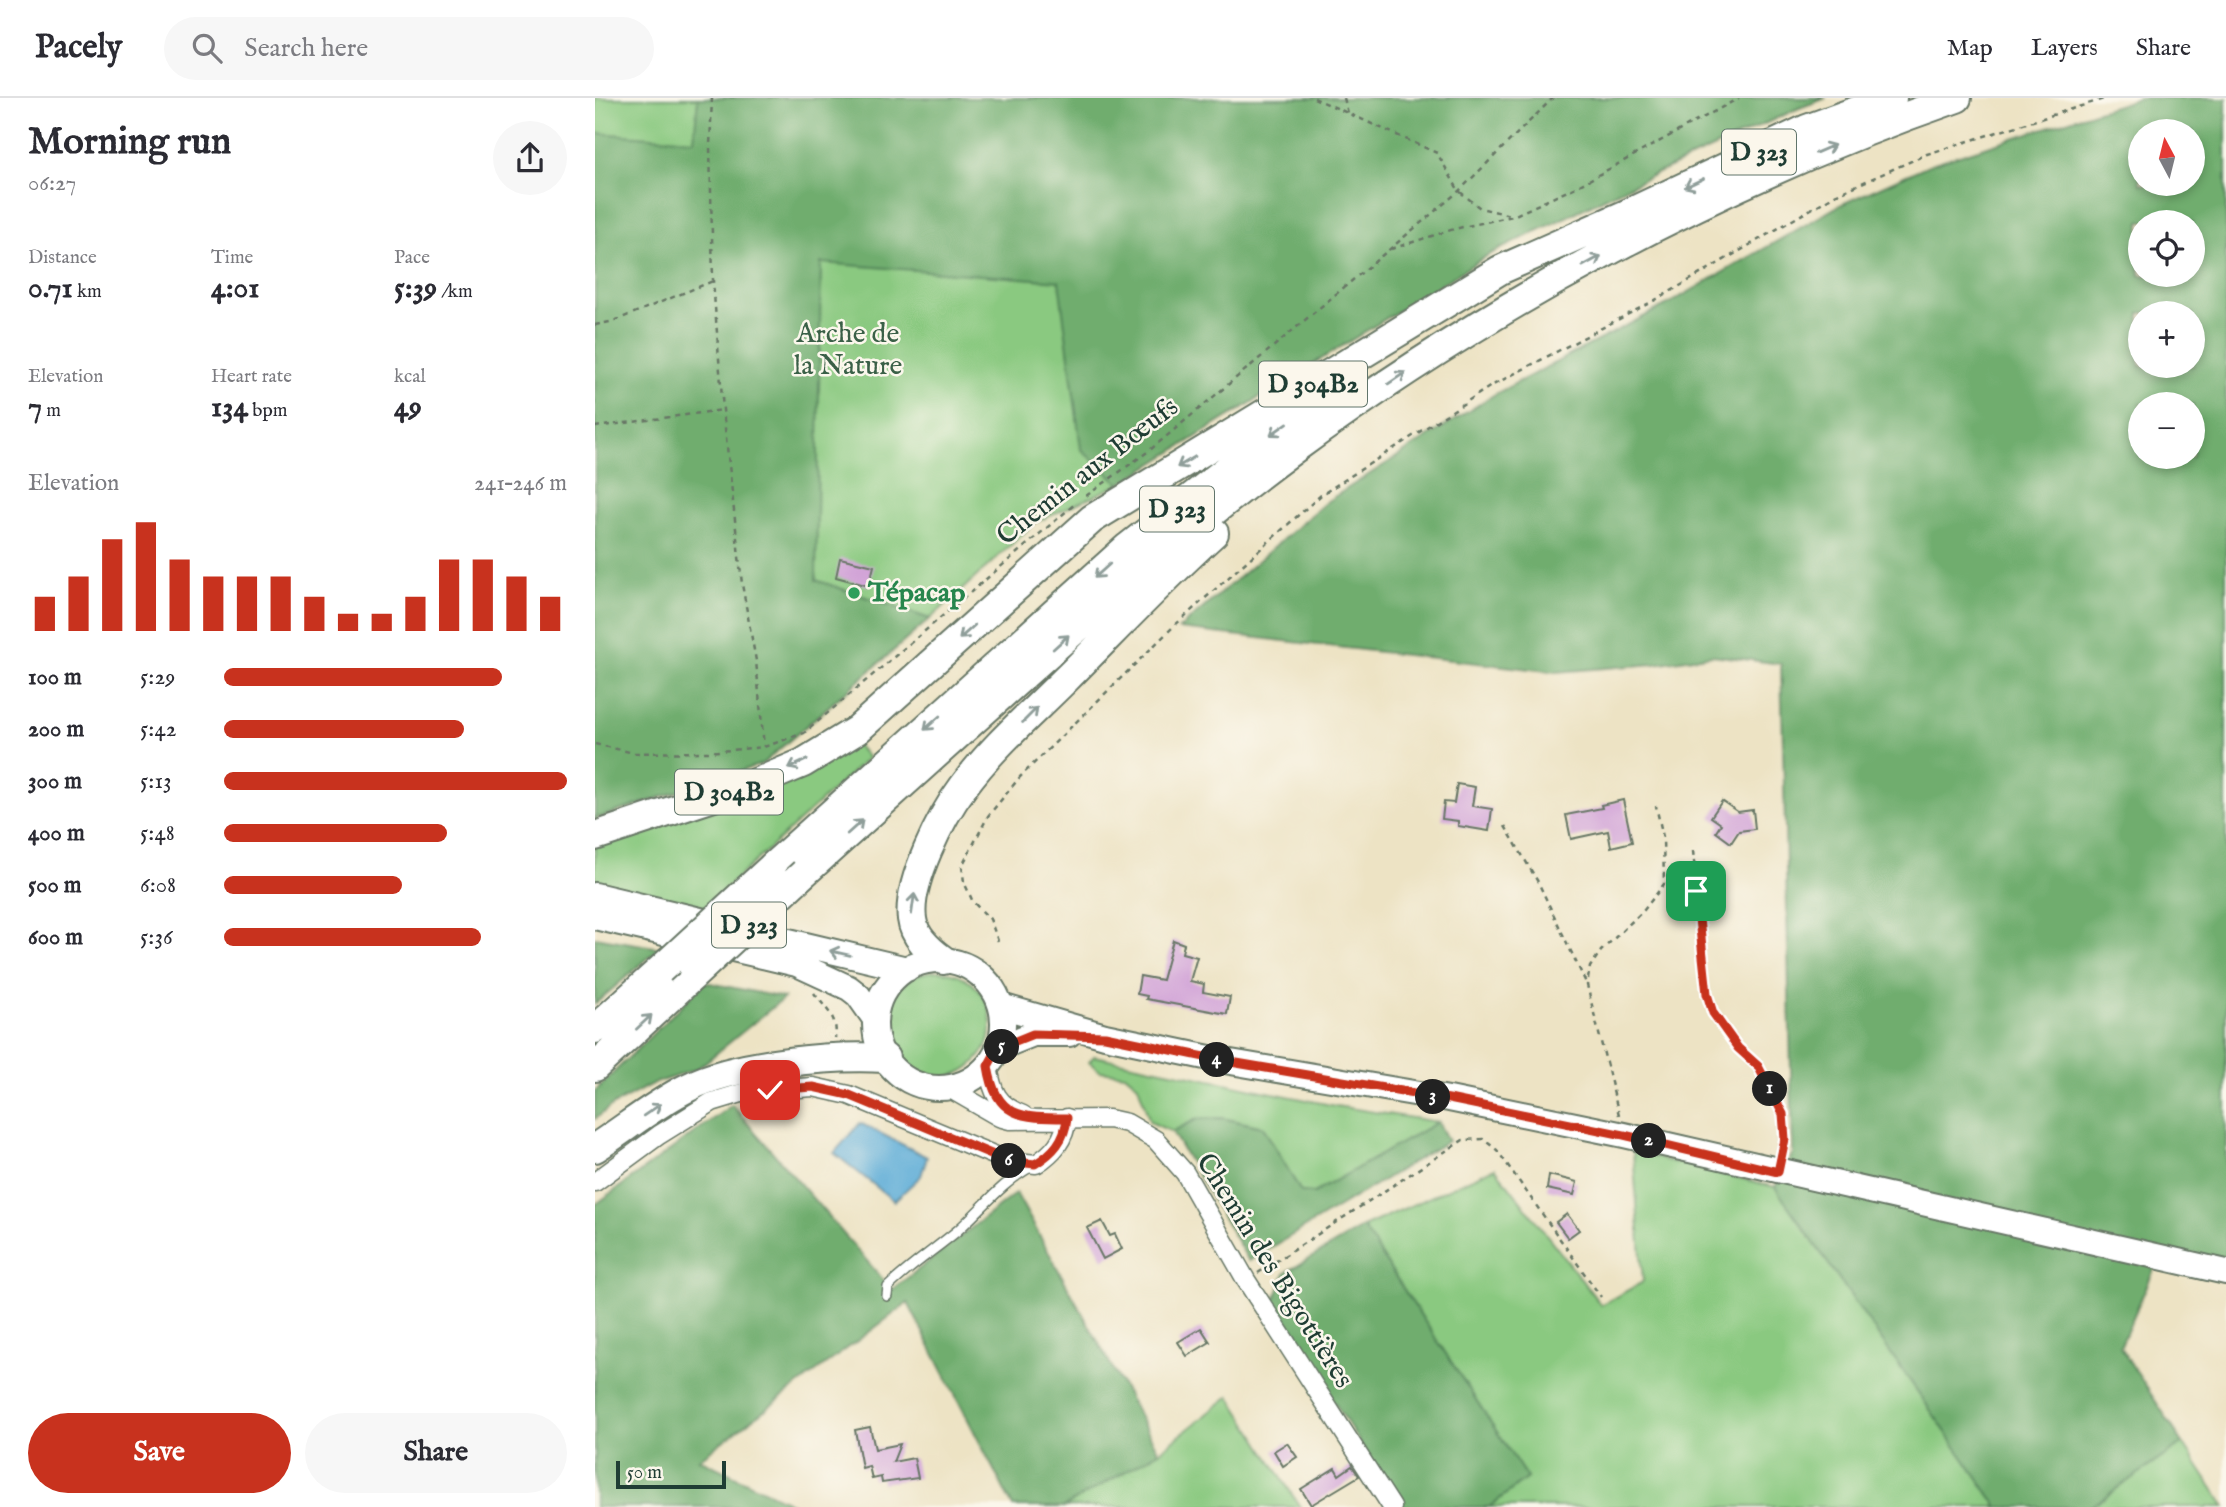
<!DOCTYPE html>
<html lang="en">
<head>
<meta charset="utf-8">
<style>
  body { margin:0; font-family:"IM FELL English",serif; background:#f7f7f7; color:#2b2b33; height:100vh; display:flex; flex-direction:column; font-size:26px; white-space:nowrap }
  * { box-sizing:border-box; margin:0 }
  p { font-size:23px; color:#7c7c81 }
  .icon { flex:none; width:38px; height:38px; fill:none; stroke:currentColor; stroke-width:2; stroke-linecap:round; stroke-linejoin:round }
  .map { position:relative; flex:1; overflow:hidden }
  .sheet { display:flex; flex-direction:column; background:#fff; width:595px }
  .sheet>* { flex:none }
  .needle { width:46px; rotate:353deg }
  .controls { position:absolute; left:1533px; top:21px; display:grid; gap:14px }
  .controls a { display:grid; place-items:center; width:77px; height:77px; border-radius:50%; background:#fff; box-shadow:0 4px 10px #0003; font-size:35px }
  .scale { position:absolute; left:21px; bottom:18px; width:110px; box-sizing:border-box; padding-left:7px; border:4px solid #1f3d34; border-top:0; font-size:19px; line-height:24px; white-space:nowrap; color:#1f3d34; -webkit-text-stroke:5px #fbf7ec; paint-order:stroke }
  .pin { position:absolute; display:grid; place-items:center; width:60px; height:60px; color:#fff; margin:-30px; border-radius:14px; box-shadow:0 4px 10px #0006 }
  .km { position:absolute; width:35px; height:35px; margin:-18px; border-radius:50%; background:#222; color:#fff; font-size:19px; line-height:35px; text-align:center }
  .round { display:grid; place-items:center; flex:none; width:74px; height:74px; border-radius:37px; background:#f7f7f7 }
  .overview { display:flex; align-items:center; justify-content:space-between; height:119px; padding:0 28px }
  h1 { font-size:38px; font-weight:700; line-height:52px }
  .figures { display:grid; grid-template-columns:repeat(3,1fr); gap:10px; height:119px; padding:7px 28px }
  .figures div { display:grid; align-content:center }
  .figures b { font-size:30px; font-weight:700 }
  .figures small { font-size:19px; font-weight:400 }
  .figures p { font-size:19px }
  .chart { height:196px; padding:14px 28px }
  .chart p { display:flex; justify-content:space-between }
  .chart svg { width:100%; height:126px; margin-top:7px; stroke:#c8321e; stroke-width:6 }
  .button { display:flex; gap:14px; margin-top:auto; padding:14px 28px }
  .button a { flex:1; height:80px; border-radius:42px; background:#c8321e; color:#fff; font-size:28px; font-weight:700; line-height:80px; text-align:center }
  .button a+a { background:#f7f7f7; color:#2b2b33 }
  ul { padding:0 28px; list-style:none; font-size:23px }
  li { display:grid; grid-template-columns:112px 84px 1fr; align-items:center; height:52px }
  li i { height:18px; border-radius:9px; background:#c8321e }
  header { display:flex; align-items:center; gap:42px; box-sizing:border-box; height:98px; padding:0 35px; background:#fff; border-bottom:2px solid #e1e1e2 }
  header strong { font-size:33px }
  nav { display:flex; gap:38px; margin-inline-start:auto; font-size:24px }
  .search { width:490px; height:63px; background:#f7f7f7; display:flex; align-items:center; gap:18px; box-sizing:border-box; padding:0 24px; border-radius:38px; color:#7c7c81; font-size:26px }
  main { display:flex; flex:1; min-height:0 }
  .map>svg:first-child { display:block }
</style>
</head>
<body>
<header>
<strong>Pacely</strong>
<div class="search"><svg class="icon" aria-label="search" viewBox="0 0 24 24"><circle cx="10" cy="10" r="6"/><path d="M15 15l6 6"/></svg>Search here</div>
<nav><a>Map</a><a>Layers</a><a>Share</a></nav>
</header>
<main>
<section class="sheet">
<div class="overview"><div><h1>Morning run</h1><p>06:27</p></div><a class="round"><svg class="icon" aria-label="share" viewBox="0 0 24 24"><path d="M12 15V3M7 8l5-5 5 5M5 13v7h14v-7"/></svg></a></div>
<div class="figures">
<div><p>Distance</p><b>0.71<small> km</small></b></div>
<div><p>Time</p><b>4:01</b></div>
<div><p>Pace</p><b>5:39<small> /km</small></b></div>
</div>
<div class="figures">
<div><p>Elevation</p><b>7<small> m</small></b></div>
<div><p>Heart rate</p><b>134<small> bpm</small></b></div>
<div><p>kcal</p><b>49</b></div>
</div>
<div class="chart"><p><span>Elevation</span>241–246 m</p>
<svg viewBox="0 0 160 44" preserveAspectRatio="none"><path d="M5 44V32M15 44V25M25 44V12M35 44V6M45 44V19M55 44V25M65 44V25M75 44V25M85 44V32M95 44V38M105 44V38M115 44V32M125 44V19M135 44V19M145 44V25M155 44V32"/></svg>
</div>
<ul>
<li><b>100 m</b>5:29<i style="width:81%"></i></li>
<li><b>200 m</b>5:42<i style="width:70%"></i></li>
<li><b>300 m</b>5:13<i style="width:100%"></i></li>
<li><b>400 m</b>5:48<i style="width:65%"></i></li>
<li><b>500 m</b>6:08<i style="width:52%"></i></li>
<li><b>600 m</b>5:36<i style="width:75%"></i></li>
</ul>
<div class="button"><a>Save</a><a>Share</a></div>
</section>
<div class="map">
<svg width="1631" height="1409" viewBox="0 0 1631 1409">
  <rect width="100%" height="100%" fill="#fbf7ec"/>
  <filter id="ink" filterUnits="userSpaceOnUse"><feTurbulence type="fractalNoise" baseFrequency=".0143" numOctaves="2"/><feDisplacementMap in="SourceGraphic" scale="14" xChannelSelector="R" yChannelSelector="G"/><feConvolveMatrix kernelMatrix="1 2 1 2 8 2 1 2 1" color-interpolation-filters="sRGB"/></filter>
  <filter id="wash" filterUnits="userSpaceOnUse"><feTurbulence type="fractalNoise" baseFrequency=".00686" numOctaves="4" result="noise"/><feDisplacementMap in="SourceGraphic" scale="28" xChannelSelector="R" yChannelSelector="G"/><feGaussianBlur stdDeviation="1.57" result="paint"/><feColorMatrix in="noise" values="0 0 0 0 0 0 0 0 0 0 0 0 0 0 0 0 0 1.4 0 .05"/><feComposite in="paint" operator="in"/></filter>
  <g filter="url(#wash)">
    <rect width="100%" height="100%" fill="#ede3c4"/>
    <path fill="#8ac980" stroke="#54835a" stroke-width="2" d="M0,0H1231L1204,10L1024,93L895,156L525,386L441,424L335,521L167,666L0,721Z
      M262,647L273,660L106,813L0,788V743Z
      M290 926a53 53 0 1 1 106 0a53 53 0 1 1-106 0Z
      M499,958L741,1008L843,1024L719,1095L706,1094L668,1029L627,1020L602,1021L577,1034L555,1024L543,987L530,976L505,973L494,964Z
      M1038,1054L1180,1089L1403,1409H894L932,1380L768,1129L900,1070L1006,1207L1048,1184Z
      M635,1298L705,1409H469L564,1354Z
      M1588,1345L1630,1409H1495Z"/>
    <path fill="#6fad6e" stroke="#477551" stroke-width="2" fill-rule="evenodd" d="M103,0H1231L1204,10L1024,93L895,156L525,386L486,351L464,183L226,165L221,482L335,521L167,666L0,721V35L99,42Z
      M1544,0H1631V1182L1561,1167L1525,1249L1588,1345L1495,1409H1403L1180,1089L1198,1055L1186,566L1117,557L1060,566L961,574L584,531L731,404L900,296L1071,207L1245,107L1336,66ZM1545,33H1598V86H1545ZM1545,124H1598V177H1545ZM1545,215H1598V268H1545ZM1545,306H1598V359H1545Z
      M0,839L65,850L0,906Z
      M110,884L189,900L102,971L55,987L18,1007L0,1021V993Z
      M137,1007L297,1192L421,1095L564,1354L469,1409H418L313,1205L104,1361L204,1409H0V1107Z
      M627,1020L668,1029L706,1094L719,1095L843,1024L853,1043L654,1163L577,1034L602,1021Z
      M768,1129L932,1380L894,1409H805L678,1206L690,1175Z"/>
    <path fill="#5cacd7" stroke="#3e7486" stroke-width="2" d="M265,1025L332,1059L326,1078L299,1103L239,1055Z"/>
    <g id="blocks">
      <path fill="#d1a3d7" d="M245,460L279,468L274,488L241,479Z
        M862,686L880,689L877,708L897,711L894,733L863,728V723L847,721L849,704L859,705Z
        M1028,702L1037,744L1016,749L1013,733L976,741L971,717L1007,710L1006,707Z
        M1127,703L1143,714L1158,712L1160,731L1144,733L1136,745L1121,734L1126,726L1116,719Z
        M578,842L589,846L587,855L602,859L595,883L609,886L608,894L635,899L632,916L551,901L552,898L542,896L545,878L567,882Z
        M954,1077L982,1084L979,1097L952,1091Z
        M972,1116L984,1132L973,1140L961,1124Z
        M507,1123L515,1138L520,1136L527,1151L508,1161L492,1130Z
        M606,1230L615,1244L592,1258L583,1244Z
        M275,1329L280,1351L305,1346L298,1364L319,1360L323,1380L287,1385L286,1379L277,1381L274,1368L267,1370L260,1332Z
        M692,1345L702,1359L688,1368L679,1353Z
        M757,1368L764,1378L716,1407L706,1391L740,1370L744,1377Z"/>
    </g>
  </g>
  <g filter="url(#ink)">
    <use href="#blocks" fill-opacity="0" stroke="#677766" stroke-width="2"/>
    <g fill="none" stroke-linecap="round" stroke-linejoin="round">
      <defs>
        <path id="service" d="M292,1198L293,1189C315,1168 339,1152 362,1133C388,1110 406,1085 437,1068"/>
        <path id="minor" d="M393,968C397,994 402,1007 428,1017
          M352,989L404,1019L415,1022L514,1021L532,1025L561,1042L590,1075L651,1182L797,1409
          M0,1084L64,1037L117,1004L150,994L218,989L254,997L413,1063L441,1066C458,1055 470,1042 472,1020"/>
        <path id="secondary" d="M0,797L312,871
          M0,819L202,866L254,890L263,897L280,921
          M280 926a64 64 0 1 1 128 0a64 64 0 1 1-128 0Z
          M406,908L510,938L624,962L854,1001L1029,1037L1631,1174
          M403,950L438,936H474"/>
        <path id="trunk" d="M0,738L158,686L208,665L262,632L497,421L905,172L1034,115L1212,31L1297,0
          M177,769L533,449L681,333L730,300
          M209,775C283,709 356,643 429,577C517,499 604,421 699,351C900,204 1126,82 1362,0
          M348,862C334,852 319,839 317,821C312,785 347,717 368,689C397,649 436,616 471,581C520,532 567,482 619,435
          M0,931L65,872
          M0,969L98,878
          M0,1050C31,1030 61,1005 94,989C142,965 237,957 290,960"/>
      </defs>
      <use href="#service" stroke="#677766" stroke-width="12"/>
      <use href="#minor" stroke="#677766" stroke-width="21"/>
      <use href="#secondary" stroke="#677766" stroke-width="28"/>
      <use href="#trunk" stroke="#677766" stroke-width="32"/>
      <path stroke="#677766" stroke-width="2.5" stroke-dasharray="5 5" stroke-linecap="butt" d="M117,0L115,48L118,183L128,312L147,486L161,563L169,649
        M719,0L842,55L864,93L885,110L915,117
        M749,0L753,15
        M796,151L859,131L918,118L981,89L1144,0
        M0,227L19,223L118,183
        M0,329L128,312
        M491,398L555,352L864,93L958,0
        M0,646L39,655L113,654L169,649L209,635L480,406
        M910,728L943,784L992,887
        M1098,753L1112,896L1118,915L1127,930L1143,950L1163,968L1188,1016L1190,1041L1188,1054
        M403,843L395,821L378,804L369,784L367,768L393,718L425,679L579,528L726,397L896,288L1066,199L1240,97L1332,56L1512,0
        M219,895C230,910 244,920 240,940
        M1024,1017L992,887L995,869L1006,853L1049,812L1069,786L1068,739L1061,708
        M663,1175L868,1042L888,1041L902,1052L1006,1199"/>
      <use href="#service" stroke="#fff" stroke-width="9"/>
      <use href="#minor" stroke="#fff" stroke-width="18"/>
      <use href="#secondary" stroke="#fff" stroke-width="24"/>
      <use href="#trunk" stroke="#fff" stroke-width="28"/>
      <defs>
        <path id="trunk-bridge" d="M65,872L177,769
          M98,878L209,775"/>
      </defs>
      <use href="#trunk-bridge" stroke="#677766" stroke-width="32" stroke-linecap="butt"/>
      <use href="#trunk-bridge" stroke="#fff" stroke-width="28"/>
    </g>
    <defs><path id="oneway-shaft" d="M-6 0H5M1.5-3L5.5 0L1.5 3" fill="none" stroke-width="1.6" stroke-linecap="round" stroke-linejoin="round" transform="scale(1.75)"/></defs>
    <g stroke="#8f9e9a">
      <use href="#oneway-shaft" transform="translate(1230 51) rotate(-23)"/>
      <use href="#oneway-shaft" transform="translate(1099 85) rotate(155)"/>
      <use href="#oneway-shaft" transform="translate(997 163) rotate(-29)"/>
      <use href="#oneway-shaft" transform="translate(802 280) rotate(-34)"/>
      <use href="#oneway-shaft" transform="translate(684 331) rotate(145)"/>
      <use href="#oneway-shaft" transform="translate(591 364) rotate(149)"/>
      <use href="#oneway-shaft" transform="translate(507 473) rotate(138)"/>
      <use href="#oneway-shaft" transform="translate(372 534) rotate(138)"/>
      <use href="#oneway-shaft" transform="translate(466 544) rotate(-42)"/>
      <use href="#oneway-shaft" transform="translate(435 617) rotate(-45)"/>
      <use href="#oneway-shaft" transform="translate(337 625) rotate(138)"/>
      <use href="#oneway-shaft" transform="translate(203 666) rotate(155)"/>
      <use href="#oneway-shaft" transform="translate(260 729) rotate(-42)"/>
      <use href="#oneway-shaft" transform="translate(318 806) rotate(-82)"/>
      <use href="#oneway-shaft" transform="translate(245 855) rotate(-167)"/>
      <use href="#oneway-shaft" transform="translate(49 924) rotate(-43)"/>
      <use href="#oneway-shaft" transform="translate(57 1012) rotate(-34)"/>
    </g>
  </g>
  <g fill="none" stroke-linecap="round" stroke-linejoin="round" filter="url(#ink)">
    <defs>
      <path id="route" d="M175,992L218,989L254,997L413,1063L440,1066C458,1055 470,1042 472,1020C426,1020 401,1020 393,968L403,950L438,936L510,938L624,962L854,1001L1029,1037L1183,1074L1190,1041L1188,1016L1163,968L1143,950L1118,915L1112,896L1101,793"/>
    </defs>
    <use href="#route" stroke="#fff" stroke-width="14"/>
    <use href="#route" stroke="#c8321e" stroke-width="9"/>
  </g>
  <circle fill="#2e9e5b" stroke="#fbf7ec" stroke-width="2.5" cx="259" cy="495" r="7"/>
  <g text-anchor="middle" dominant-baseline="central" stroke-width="5" stroke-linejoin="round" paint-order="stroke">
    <g fill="#fbf7ec" stroke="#61756b" stroke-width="2">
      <rect x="1127" y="31.5" width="74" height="45" rx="5"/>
      <rect x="664" y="263.5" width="108" height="45" rx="5"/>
      <rect x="545" y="388.5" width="74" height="45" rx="5"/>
      <rect x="80" y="671.5" width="108" height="45" rx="5"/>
      <rect x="117" y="804.5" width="74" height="45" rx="5"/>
    </g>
    <g font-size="26" font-weight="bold" fill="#1f3d34">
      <text x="1164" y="54">D 323</text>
      <text x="718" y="286">D 304B2</text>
      <text x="582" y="411">D 323</text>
      <text x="134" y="694">D 304B2</text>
      <text x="154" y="827">D 323</text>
    </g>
    <g font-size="28" fill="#3a6047" stroke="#fbf7ec">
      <text x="253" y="236">Arche de<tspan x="253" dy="32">la Nature</tspan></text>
    </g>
    <g font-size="28" fill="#1f3d34" stroke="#fbf7ec">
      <text transform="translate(493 374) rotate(-38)">Chemin aux Bœufs</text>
      <text transform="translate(679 1173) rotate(58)">Chemin des Bigottières</text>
    </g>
    <g font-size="28" font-weight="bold" fill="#27864d" stroke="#fbf7ec" text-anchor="start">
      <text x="273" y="495">Tépacap</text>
    </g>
  </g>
</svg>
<div class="controls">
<a><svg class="needle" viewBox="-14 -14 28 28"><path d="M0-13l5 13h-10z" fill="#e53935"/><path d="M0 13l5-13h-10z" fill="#7c7c81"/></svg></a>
<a><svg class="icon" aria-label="locate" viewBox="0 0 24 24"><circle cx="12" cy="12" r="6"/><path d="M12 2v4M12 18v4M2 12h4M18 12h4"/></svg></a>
<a>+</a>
<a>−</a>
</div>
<div class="scale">50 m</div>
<div class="pin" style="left:1101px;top:793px;background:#1e9e55"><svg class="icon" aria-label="arrive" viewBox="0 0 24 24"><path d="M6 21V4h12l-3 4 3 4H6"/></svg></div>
<div class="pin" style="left:175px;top:992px;background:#d93025"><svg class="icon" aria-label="check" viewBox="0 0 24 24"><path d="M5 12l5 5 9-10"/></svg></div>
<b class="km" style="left:1175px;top:991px">1</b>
<b class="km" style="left:1054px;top:1043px">2</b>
<b class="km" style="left:838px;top:999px">3</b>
<b class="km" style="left:622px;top:962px">4</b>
<b class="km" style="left:407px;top:949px">5</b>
<b class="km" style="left:414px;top:1063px">6</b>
</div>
</main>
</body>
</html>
